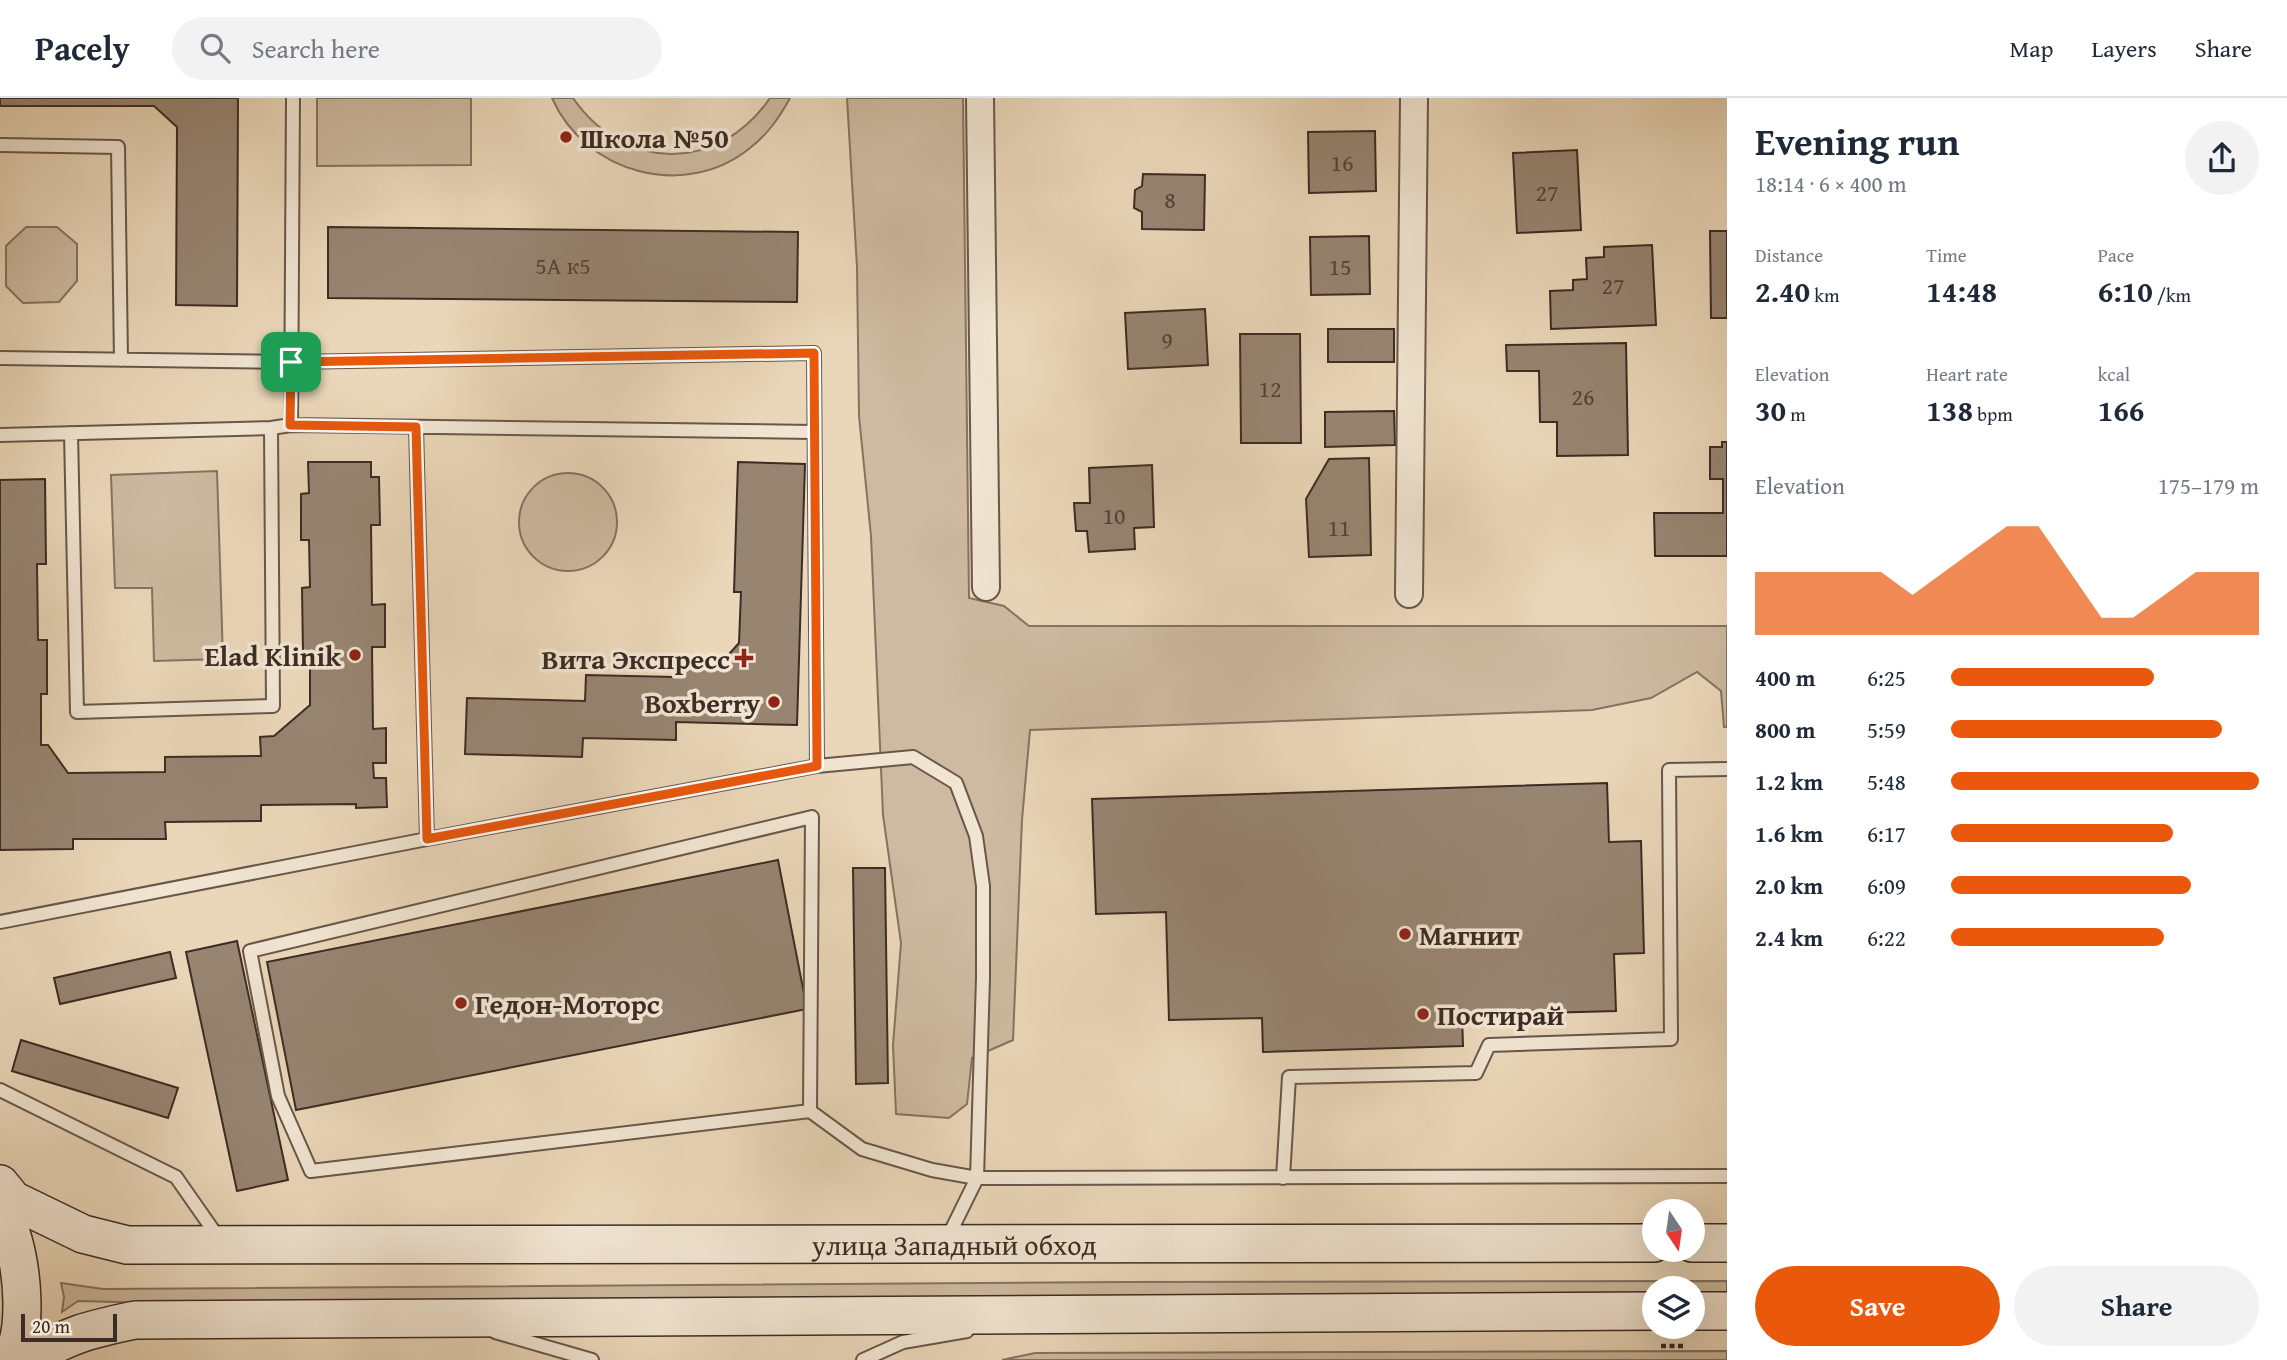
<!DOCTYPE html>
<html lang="en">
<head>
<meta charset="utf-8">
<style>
  body { margin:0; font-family:"Gentium Book Plus",serif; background:#f2f2f3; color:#1f2937; height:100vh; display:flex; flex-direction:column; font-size:26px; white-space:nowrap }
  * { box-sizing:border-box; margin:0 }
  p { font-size:23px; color:#747a83 }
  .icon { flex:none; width:38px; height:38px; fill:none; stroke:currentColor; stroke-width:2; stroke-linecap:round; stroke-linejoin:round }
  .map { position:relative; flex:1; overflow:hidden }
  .panel { display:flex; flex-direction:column; background:#fff; width:560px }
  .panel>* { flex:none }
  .needle { width:46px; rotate:167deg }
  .buttons { position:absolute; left:1642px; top:1101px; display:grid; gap:14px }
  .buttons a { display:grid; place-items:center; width:63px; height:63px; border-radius:50%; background:#fff; box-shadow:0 7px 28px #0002; font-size:35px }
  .scale { position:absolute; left:21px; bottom:18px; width:96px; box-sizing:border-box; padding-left:7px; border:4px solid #3d2c25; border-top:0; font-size:19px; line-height:24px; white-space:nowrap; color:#3d2c25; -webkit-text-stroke:5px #f1e5d2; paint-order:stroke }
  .pin { position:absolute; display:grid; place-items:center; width:60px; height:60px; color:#fff; margin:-30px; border-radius:14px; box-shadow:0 4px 10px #0006 }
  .round { display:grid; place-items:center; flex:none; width:74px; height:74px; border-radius:37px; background:#f2f2f3 }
  .summary { display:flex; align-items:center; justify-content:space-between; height:119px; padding:0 28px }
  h1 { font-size:38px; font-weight:700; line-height:52px }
  .stats { display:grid; grid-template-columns:repeat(3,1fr); gap:10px; height:119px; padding:7px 28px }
  .stats div { display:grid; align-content:center }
  .stats b { font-size:30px; font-weight:700 }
  .stats small { font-size:19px; font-weight:400 }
  .stats p { font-size:19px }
  .chart { height:196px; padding:14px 28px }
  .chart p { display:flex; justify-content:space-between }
  .chart svg { width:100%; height:126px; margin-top:7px; fill:#ea580c; opacity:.7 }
  .action { display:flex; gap:14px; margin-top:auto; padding:14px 28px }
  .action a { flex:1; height:80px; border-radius:42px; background:#ea580c; color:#fff; font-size:28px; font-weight:700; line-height:80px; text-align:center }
  .action a+a { background:#f2f2f3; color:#1f2937 }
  ul { padding:0 28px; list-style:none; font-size:23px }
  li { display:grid; grid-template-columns:112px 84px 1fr; align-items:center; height:52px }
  li i { height:18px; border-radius:9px; background:#ea580c }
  header { display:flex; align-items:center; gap:42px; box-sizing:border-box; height:98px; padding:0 35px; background:#fff; border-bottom:2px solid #e0e1e3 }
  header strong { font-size:33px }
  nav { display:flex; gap:38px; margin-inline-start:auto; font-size:24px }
  .search { width:490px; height:63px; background:#f2f2f3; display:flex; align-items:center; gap:18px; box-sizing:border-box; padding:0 24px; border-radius:38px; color:#747a83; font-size:26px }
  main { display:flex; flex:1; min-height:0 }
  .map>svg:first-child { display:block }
</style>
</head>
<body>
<header>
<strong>Pacely</strong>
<div class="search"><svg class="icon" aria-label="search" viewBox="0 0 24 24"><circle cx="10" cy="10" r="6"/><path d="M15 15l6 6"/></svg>Search here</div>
<nav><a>Map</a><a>Layers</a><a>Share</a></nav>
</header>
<main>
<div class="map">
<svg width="1727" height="1262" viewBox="0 0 1727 1262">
  <rect width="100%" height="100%" fill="#ead7b9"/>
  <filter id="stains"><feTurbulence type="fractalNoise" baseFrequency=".00286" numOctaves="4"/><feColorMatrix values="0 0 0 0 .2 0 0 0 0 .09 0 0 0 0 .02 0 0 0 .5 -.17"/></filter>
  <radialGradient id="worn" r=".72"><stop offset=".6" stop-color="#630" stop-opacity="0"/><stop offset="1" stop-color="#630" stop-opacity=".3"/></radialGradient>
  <path fill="#cdbaa0" stroke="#857362" stroke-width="2" d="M317,0H471V67L317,68Z
    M552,0H573C624,74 719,75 770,0H790C779,20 768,36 750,50C685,103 585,75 552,0Z
    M847,0H963L969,500L1004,508L1029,528H1727V629H1724L1721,593L1697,574L1651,600L1592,612L1030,632L1022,722L1013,942L972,960L967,1006L949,1020L896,1016L893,947L901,845L883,717L871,438L859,318L857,169Z
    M26,129H57L77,146V183L59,204L23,205L6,188V148Z
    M217,373L223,561L154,563L152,490H115L111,377Z
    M519 424a49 49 0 1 1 98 0a49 49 0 1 1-98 0Z
    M1727,1183V1198L1692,1199V1190H1654V1199L237,1207L78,1203L62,1214L64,1199L61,1185L103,1191L1125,1184Z
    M1727,1253V1262H1002L1035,1255Z"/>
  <path fill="#978572" stroke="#3d2c25" stroke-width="2" d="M0,0H238L237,208L176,207L177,29L154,8H0Z
    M1375,33L1376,93L1309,95L1308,34Z
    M1577,52L1581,132L1517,135L1513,55Z
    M1143,76L1205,77L1204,132L1142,131V114L1134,110L1135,92L1142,88Z
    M328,129L798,134L797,204L328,200Z
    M1710,133H1727V220H1711Z
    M1369,138L1370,196L1311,197L1310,139Z
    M1652,147L1656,227L1551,231L1550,193L1573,192V182L1587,181L1586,160L1604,159V149Z
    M1205,211L1208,267L1128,271L1125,215Z
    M1328,231H1394V264H1328Z
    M1240,236H1300L1301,345H1241Z
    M1626,245L1628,357L1557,358V324H1540L1539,273H1507L1506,247Z
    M1394,313L1395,347L1325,349V314Z
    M1722,344H1727V458H1655L1654,415H1723V381H1710V349H1722Z
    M1369,360L1371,457L1309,459L1306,401L1329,361Z
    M308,364H371V379H379L380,427H371L372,507L385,506V549H372L373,631L386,630V665H373L374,680H386L387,709L356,710V706L261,707V723L165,724L166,741H73V751L0,752V382L45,381L46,466H37L38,542H47V596H41V647H48L68,675L165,674V659L261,658L260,639L274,638L310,607V555H303L302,490L310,489L309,442H301V396L309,395Z
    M738,364L805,366L797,627L676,624V642L583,640L582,659L465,656L467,600L585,603L586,577L675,579V565L722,564L739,545L741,494H734Z
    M1152,367L1154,429L1134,430L1135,451L1089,454L1087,433H1076L1074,405H1090L1089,370Z
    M1607,685L1609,744L1641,743L1644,855L1614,856L1616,913L1462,917L1463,948L1263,954L1262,920L1169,922L1166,814L1096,816L1092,701Z
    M778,762L807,911L296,1012L267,864Z
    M853,770H885L888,985L856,986Z
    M237,843L288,1082L237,1093L186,854Z
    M170,854L176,880L60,906L54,880Z
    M21,942L178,990L168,1020L12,973Z"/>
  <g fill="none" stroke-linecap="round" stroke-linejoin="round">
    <defs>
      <path id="lane" d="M0,47L118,49L121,262
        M0,260L291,264L814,255L817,668
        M291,327L293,0
        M71,335L77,614L273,608L271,330
        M0,337L271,330L291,327L814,334
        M427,741L817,668L913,659L956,685L976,738L983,788V880L977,1080L947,1141
        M0,824L427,741L416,329
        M0,992L176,1079L220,1142
        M810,1013L812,719L250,853L278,998L311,1073L810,1013L862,1051L932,1072L977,1080L1727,1078
        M1283,1080L1289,979L1476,975L1489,947L1671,941L1669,672L1727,671
        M495,1234L592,1262
        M863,1262L903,1244L967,1233"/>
      <path id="street" d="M980,0L986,489
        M1409,496L1414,0"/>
      <g id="secondary">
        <path id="s1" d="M0,1086L13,1102L83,1136L127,1147L1654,1145"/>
        <path d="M0,1114C4,1122 10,1130 12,1138C22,1171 29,1233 10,1262"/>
        <path d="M1692,1145H1727"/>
        <path d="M1692,1213H1727"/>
        <path d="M31,1262C62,1237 97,1230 135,1222L1654,1213"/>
      </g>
    </defs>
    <use href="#lane" stroke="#68574a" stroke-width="16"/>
    <use href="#street" stroke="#68574a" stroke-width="30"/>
    <use href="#secondary" stroke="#3d2c25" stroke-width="40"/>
    <path stroke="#3d2c25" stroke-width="4.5" stroke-dasharray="5 3.5" stroke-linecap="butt" d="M1661,1248H1684"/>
    <use href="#lane" stroke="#f1e5d2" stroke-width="12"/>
    <use href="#street" stroke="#f1e5d2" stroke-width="26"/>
    <use href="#secondary" stroke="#f1e5d2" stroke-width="37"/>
  </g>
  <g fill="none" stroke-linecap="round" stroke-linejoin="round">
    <defs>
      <path id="route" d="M814,255L817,668L427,741L416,329L290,327L291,264Z"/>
    </defs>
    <use href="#route" stroke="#fff" stroke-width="14"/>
    <use href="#route" stroke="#ea580c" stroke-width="9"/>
  </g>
  <g fill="#8f2418" stroke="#f1e5d2" stroke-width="2.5">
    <circle cx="566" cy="39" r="7"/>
    <circle cx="355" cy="557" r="7"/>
    <path d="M740.5 549.5h7v7h7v7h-7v7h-7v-7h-7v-7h7z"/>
    <circle cx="774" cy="604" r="7"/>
    <circle cx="1405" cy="836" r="7"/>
    <circle cx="461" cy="905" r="7"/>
    <circle cx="1423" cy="916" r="7"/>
  </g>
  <g text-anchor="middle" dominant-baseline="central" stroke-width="7" stroke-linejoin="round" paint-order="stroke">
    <g font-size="24" fill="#544238">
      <text x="1342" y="64">16</text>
      <text x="1547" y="94">27</text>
      <text x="1170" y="101">8</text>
      <text x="563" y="167">5А к5</text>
      <text x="1340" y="168">15</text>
      <text x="1613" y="187">27</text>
      <text x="1167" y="241">9</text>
      <text x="1270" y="290">12</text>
      <text x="1583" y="298">26</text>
      <text x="1114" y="417">10</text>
      <text x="1339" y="429">11</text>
    </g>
    <g font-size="28" font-weight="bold" fill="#3d2c25" stroke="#f1e5d2" text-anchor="start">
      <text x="580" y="39">Школа №50</text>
      <text x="341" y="557" text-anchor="end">Elad Klinik</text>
      <text x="730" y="560" text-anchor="end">Вита Экспресс</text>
      <text x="760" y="604" text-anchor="end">Boxberry</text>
      <text x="1419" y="836">Магнит</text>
      <text x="475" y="905">Гедон-Моторс</text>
      <text x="1437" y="916">Постирай</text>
    </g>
    <g font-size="28" fill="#3d2c25" stroke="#f1e5d2">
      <text stroke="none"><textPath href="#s1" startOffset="971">улица Западный обход</textPath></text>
    </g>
  </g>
  <rect width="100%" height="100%" filter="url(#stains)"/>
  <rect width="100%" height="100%" fill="url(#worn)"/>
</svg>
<div class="buttons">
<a><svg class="needle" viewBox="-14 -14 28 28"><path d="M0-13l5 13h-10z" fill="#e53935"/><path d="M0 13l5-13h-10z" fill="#747a83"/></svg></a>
<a><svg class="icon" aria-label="layers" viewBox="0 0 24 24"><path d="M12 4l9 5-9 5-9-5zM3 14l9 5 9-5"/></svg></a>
</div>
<div class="scale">20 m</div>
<div class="pin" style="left:291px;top:264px;background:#1e9e55"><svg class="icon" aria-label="arrive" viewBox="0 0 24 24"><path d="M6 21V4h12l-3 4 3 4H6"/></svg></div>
</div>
<section class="panel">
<div class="summary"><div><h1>Evening run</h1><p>18:14 · 6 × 400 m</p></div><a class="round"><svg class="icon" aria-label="share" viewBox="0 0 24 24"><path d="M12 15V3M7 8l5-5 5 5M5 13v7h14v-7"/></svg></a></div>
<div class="stats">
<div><p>Distance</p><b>2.40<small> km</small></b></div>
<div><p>Time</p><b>14:48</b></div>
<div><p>Pace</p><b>6:10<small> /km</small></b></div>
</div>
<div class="stats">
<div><p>Elevation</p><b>30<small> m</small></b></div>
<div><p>Heart rate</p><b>138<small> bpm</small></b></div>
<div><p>kcal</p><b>166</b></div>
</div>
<div class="chart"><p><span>Elevation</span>175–179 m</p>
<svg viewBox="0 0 160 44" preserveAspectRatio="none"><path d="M0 44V22L10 22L20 22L30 22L40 22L50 30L60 22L70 14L80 6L90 6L100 22L110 38L120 38L130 30L140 22L150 22L160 22V44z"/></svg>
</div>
<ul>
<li><b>400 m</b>6:25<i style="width:66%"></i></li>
<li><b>800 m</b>5:59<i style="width:88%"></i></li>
<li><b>1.2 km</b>5:48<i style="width:100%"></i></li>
<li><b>1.6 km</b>6:17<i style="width:72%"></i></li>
<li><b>2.0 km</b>6:09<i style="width:78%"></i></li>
<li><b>2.4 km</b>6:22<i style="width:69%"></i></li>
</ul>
<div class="action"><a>Save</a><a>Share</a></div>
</section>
</main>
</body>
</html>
